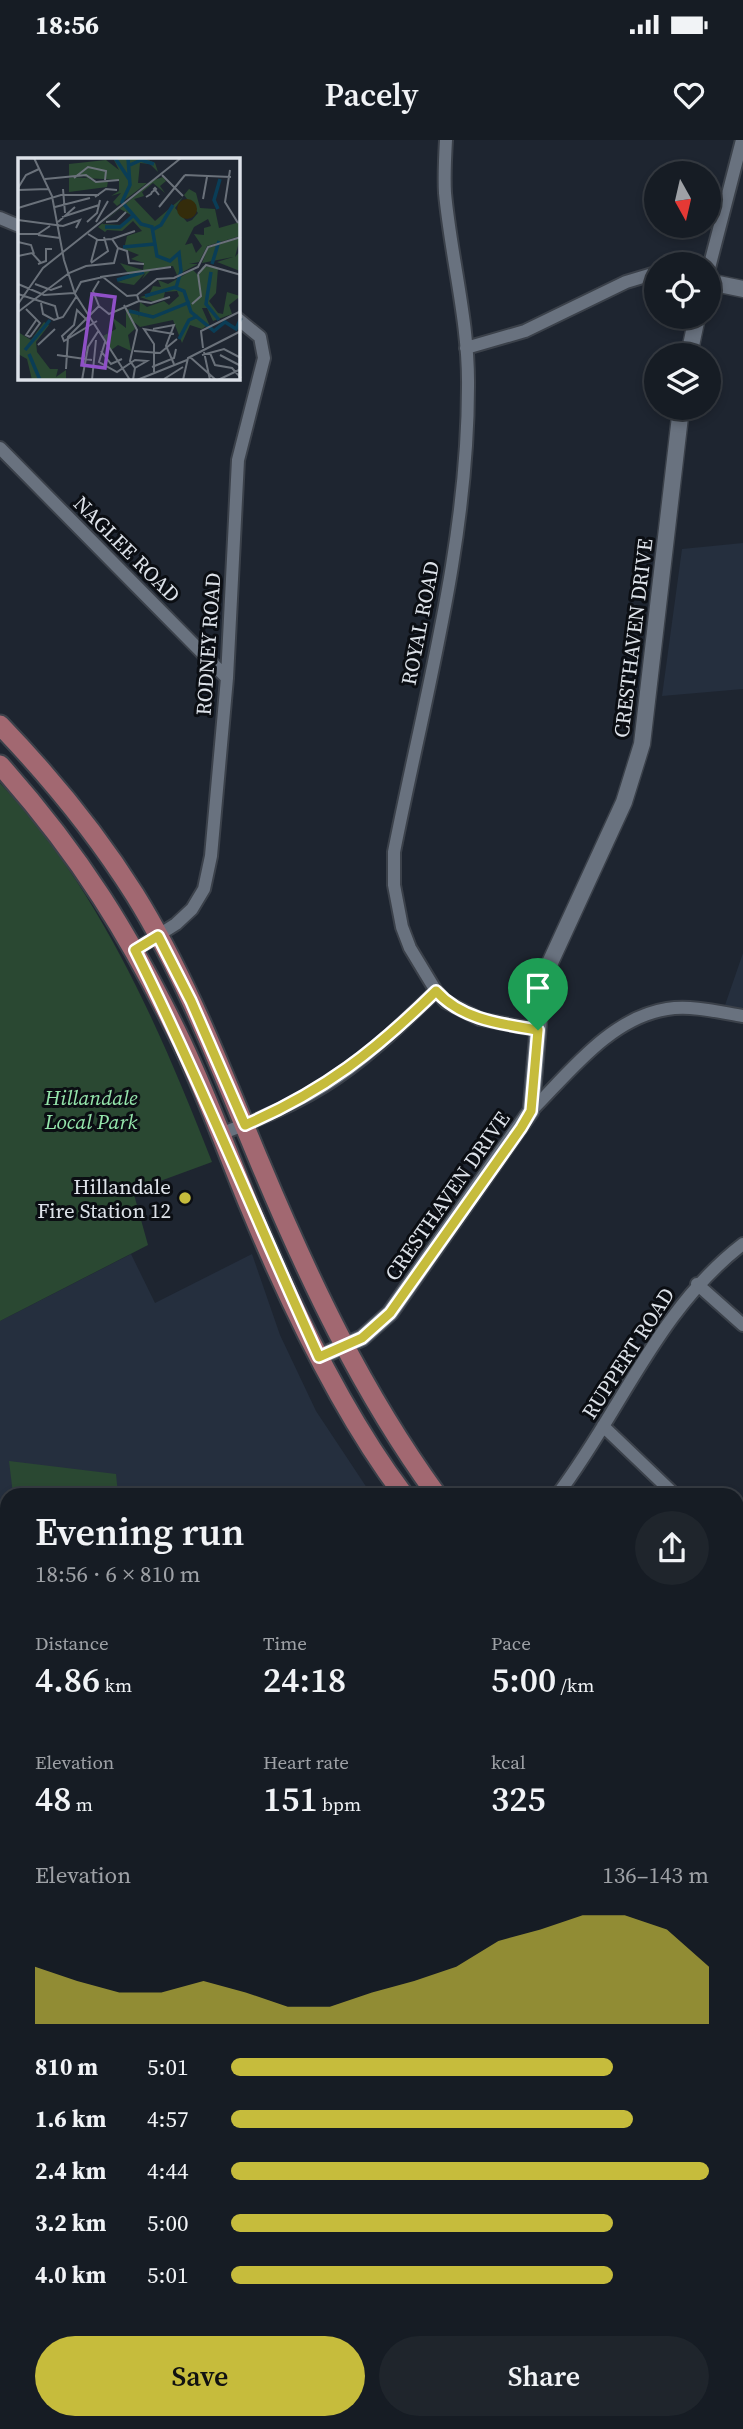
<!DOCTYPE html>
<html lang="en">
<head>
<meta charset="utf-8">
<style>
  body { margin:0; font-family:"Source Serif 4",serif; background:#1f252c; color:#f1f3f6; height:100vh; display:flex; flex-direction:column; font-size:26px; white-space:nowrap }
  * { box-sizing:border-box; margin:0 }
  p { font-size:23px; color:#9ea1a6 }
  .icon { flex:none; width:38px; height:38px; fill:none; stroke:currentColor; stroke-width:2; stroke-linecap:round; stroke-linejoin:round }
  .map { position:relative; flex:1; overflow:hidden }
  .drawer { position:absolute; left:0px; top:1348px; width:744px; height:942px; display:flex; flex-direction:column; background:#161c24; border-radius:21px 21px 0 0; box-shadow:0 4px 10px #0003,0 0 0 2px #353a41 }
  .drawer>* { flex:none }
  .needle { width:46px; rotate:172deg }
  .fabs { position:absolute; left:644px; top:21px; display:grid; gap:14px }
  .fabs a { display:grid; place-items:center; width:77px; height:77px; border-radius:50%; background:#161c24; box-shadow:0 4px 10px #0003,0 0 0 2px #353a41; font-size:35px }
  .pin { position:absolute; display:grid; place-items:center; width:60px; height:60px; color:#fff; margin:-72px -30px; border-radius:50% 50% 50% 0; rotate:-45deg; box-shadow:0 0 7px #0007 }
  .pin .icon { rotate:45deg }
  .round { display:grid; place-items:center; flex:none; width:74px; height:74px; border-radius:37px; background:#1f252c }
  .headline { display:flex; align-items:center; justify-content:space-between; height:119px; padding:0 35px }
  h1 { font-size:38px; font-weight:600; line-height:52px }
  .figures { display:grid; grid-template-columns:repeat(3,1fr); gap:10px; height:119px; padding:7px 35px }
  .figures div { display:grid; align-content:center }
  .figures b { font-size:35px; font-weight:600 }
  .figures small { font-size:19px; font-weight:400 }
  .figures p { font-size:19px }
  .chart { height:196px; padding:14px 35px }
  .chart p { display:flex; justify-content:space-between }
  .chart svg { width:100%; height:126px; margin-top:7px; fill:#c6bc3c; opacity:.7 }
  .action { display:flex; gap:14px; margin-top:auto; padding:14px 35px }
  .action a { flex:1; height:80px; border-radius:42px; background:#c6bc3c; color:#111; font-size:28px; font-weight:600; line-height:80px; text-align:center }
  .action a+a { background:#1f252c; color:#f1f3f6 }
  ul { padding:0 35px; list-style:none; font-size:23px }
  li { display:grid; grid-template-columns:112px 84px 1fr; align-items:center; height:52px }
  li i { height:18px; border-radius:9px; background:#c6bc3c }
  .status { display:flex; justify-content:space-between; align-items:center; height:49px; padding:0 35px; background:#161c24; direction:ltr }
  .status svg { height:19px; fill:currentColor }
  header { display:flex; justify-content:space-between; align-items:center; height:91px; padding:0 35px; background:#161c24; font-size:32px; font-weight:600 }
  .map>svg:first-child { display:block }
</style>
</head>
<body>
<div class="status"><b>18:56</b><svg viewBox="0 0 49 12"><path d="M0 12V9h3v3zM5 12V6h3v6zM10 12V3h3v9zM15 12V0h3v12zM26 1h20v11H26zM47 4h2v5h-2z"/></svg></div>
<header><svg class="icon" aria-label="back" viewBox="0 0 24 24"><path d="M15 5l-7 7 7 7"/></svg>Pacely<svg class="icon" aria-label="heart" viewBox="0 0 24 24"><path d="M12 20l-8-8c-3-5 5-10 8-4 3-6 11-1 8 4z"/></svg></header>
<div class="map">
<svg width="743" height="2289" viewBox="0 0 743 2289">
  <rect width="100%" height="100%" fill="#1e2530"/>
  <path fill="#252f3e" d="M743,403V549L662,556L682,409Z
    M743,813V873L723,871Z
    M131,1114L155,1163L252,1114L280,1195L316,1271L371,1354H7V2282H737V1749L743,1753V2289H0V1181Z"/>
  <path fill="#2a4832" d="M0,643C100,749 160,889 212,1022L133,1051L148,1105L0,1181Z
    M9,1321L116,1334L118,1354H13Z"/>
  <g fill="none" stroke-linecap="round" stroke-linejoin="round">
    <defs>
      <path id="minor" d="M446,0C445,17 444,36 445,53C451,118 469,182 468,247C468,404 424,559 394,712V745L402,787L410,808L436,851L446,862L480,879L538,890
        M0,78L19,86
        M709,128L742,0
        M466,208L525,191L626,142L656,133
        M0,308L227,538
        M135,810L176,784L192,769L204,749L211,716L227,538L238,320L264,218L260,197L238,179
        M531,971C569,933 610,878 667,869C691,865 719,872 743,876
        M220,994C256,981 292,966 324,946C365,921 401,885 436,851
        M697,1144L743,1185
        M603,1286L674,1354
        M558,1354C621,1271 658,1169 743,1104
        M737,1415L743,1421
        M0,1718L7,1717
        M0,1745L7,1743
        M656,2282L663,2289"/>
      <path id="tertiary" d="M709,142L743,149
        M689,215L697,177
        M319,1217L362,1198L390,1173L531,971L541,855L549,825L624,662L642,604L681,268
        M737,1651L743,1644"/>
      <path id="primary" d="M0,585C50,637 96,693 135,755C187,839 222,932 260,1023C309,1140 362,1252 436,1354
        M0,625C80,715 130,795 182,903C207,956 227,1011 249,1065C289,1162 340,1270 403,1354
        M737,1660L743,1665
        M737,1707L743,1712"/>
    </defs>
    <use href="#minor" stroke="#3b414a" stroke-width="16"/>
    <use href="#tertiary" stroke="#3b414a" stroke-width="19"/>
    <use href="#primary" stroke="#3b414a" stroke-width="23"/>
    <use href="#minor" stroke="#69727f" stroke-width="12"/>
    <use href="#tertiary" stroke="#69727f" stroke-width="16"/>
    <use href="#primary" stroke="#a26871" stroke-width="19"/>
  </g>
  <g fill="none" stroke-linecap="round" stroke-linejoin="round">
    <defs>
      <path id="route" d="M158,796L191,861L245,985C324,951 375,911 436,851C462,880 502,884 538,890L531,971L521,988L390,1173L362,1198L319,1217C257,1082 202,944 135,810Z"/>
    </defs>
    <use href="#route" stroke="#fff" stroke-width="14"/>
    <use href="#route" stroke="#c6bc3c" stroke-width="9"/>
  </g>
  <circle fill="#c6bc3c" stroke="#0b0e13" stroke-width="2.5" cx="185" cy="1058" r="7"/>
  <g text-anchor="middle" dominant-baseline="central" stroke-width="6" stroke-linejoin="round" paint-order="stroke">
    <g font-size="21" fill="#dde2e9" stroke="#0b0e13">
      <text transform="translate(127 409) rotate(45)">NAGLEE ROAD</text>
      <text transform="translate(420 483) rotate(-79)">ROYAL ROAD</text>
      <text transform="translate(633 498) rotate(-83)">CRESTHAVEN DRIVE</text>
      <text transform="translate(208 504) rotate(-86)">RODNEY ROAD</text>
      <text transform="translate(447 1056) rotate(-55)">CRESTHAVEN DRIVE</text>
      <text transform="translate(628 1213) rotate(-57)">RUPPERT ROAD</text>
    </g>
    <g font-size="21" font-style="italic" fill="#95e6ac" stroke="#0b0e13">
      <text x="91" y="957">Hillandale<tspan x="91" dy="24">Local Park</tspan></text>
    </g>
    <g font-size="21" fill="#dde2e9" stroke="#0b0e13" text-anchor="end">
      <text x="171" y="1046">Hillandale<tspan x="171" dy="24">Fire Station 12</tspan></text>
    </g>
  </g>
  <g transform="translate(18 18)">
    <rect width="222" height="222" fill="#1e2530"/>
    <path d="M95,0H126L137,5L140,14L132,6L122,5L120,25H129L99,48L95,44L103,35L93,38L101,33V22L51,19V6L88,2L101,12ZM66,18L75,23H90L89,29L51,34V20ZM145,19L148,23L142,28L147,35L135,25L124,34L126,38L116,41L137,63L165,39L157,50L169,64L174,62L180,55L166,37L171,31L178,35L182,50L197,51L201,70L222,64V78L189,88L181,104L171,106H180L159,117L155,108L134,111L124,121L128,114L116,127L99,124L113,119L102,105L125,112L126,105L113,101L121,97L106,91L109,78L124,73L115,63L104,73L89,72L80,81L87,74L80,69L136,22ZM102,51L113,57L105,67L84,66ZM190,61L193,68L186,70V77L176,76L184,88L178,95L174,85L167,87L176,69ZM222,80L217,99L222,93V113L199,104L215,99L184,105L190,90ZM185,108L200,110L198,135L191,143L200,155L205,156L209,134L222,138V143L220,140L211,147L214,156L195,163L189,150H184L191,166L184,171L172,167L164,185L155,162L122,169L116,164L117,171L110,177L113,193L100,187L92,193L85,178L98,171L95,160L108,170V151L120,153L121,160L122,144L129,149L146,143L151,147L161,138L159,133L147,134L145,142L136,144L122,139L131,137L135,128L143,129L140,122L150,126L175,112L180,117ZM26,164L31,167L18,184L19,194L32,211H40L38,219L48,212V222H14L9,201L0,196V174L13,182Z" fill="#2a4832" fill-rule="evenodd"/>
    <path d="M159 51a10 10 0 1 1 20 0a10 10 0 1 1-20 0Z" fill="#342c0b"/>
    <path fill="none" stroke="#0a3d56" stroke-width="3.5" d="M97,0L111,21M110,0L112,27L104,44L123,66L134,69L139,98L152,103L161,95L163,113L158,130L166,133L173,154L196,173L207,164L218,171L223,160M112,7L123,2L136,6M200,51L196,42L202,21M87,69H102L116,57M134,72L143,67L155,47M105,89L137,86M194,106L201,83M193,114L188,146L201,162M99,122L126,114M127,138L158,129M111,153L135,159L172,144M161,181L171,162L180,158M7,192L32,162M11,196L22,222"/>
    <path fill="none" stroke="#6a717a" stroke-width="2" d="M16,0L34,38L46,102L57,136L112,222M43,0H82M212,12L207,44L220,65M144,17L165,38M167,17L213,19M56,20L70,9L88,13L87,22M27,21L68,17L78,24L101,22M0,30L8,17L21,11M45,31L47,55M0,32L30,31M77,39L88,31L99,32M128,39L133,36L134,34L137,32L138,31L137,30L136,31L137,32L141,37M185,41L189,19M37,49L72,40M141,49L167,17M0,50L43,37H81M44,59L81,47M0,62L45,68L62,62L58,70M40,64L57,49M69,64L79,55L82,42M78,64L90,43M88,64L99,63L108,54M0,76H20L32,68M70,76L80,82L94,81L100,90M20,77L42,80M94,81L117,73M0,84L13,87L16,96M100,90L109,93L111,105L126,106M0,98L14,95L23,105M73,104L79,82M73,105L90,93L86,79M20,106L28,103V91H34M180,116L188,107L223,117M82,119L153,109M81,123L75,133L81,148L91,156L121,143M0,126L26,137L56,135M17,126L33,132L44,128M57,135L63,124L85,119L109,138L119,137L121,143L133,145L152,139M0,136L37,148L40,160M119,137L139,121L156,120L180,109L190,89L223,79M23,145L25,156L36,162L45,159L58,139M0,146L25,110L163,0M174,146L183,138L180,116M106,147L119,172L112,203L117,210L115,222M8,151L22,165L12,179M0,154L51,115L68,108L96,105L100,90M70,163L59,152L56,167L44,178L46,183L79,163M135,171L156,167L148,188L156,206M12,179L8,177L19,161M87,184L81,204L99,214L117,202L129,203L117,210M20,187L37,171M185,190L183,173L223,153M83,193L93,206L104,201M116,193L142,195L159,181M186,194L192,222M192,195L197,207L214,210L223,220M39,197L74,202M184,197L206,191L223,200M202,197L223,208M172,199L198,222M134,209L156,200L158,191M48,211L50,179L81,148M136,214V186L126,171L156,176M146,221L165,209M64,222L70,189L81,172M74,222L78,182M119,222L169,202M165,222L170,200L223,173M200,222L223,211"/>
    <path fill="#8f50c7" fill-opacity="0.15" stroke="#8f50c7" stroke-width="3.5" d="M74,136L97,139L87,210L64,207Z"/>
    <rect width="222" height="222" fill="none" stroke="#dde2e9" stroke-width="3.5"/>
  </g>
</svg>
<div class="fabs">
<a><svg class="needle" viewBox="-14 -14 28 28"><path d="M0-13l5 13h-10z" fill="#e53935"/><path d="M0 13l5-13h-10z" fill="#9ea1a6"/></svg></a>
<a><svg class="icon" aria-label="locate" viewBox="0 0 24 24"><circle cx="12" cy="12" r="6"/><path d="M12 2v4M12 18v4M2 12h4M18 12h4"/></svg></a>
<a><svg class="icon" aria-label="layers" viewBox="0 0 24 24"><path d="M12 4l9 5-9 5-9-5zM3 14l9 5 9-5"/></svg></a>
</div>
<div class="pin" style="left:538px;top:890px;background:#1e9e55"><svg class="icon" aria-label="arrive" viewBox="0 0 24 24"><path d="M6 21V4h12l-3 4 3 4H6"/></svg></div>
<section class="drawer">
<div class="headline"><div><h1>Evening run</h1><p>18:56 · 6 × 810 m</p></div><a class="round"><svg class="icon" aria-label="share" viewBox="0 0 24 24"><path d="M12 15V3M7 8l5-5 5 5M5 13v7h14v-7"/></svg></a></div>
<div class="figures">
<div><p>Distance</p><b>4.86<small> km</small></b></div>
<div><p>Time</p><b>24:18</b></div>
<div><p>Pace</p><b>5:00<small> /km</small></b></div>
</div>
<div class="figures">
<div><p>Elevation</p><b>48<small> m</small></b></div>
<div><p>Heart rate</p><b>151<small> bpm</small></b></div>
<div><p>kcal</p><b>325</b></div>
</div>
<div class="chart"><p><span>Elevation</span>136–143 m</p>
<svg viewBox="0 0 160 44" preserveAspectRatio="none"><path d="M0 44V24L10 29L20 33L30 33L40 29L50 33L60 38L70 38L80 33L90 29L100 24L110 15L120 11L130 6L140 6L150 11L160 24V44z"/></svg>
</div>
<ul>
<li><b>810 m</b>5:01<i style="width:80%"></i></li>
<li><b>1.6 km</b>4:57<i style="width:84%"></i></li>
<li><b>2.4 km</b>4:44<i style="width:100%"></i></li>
<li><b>3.2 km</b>5:00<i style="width:80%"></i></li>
<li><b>4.0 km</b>5:01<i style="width:80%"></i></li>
</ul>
<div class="action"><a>Save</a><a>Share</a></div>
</section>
</div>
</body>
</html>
